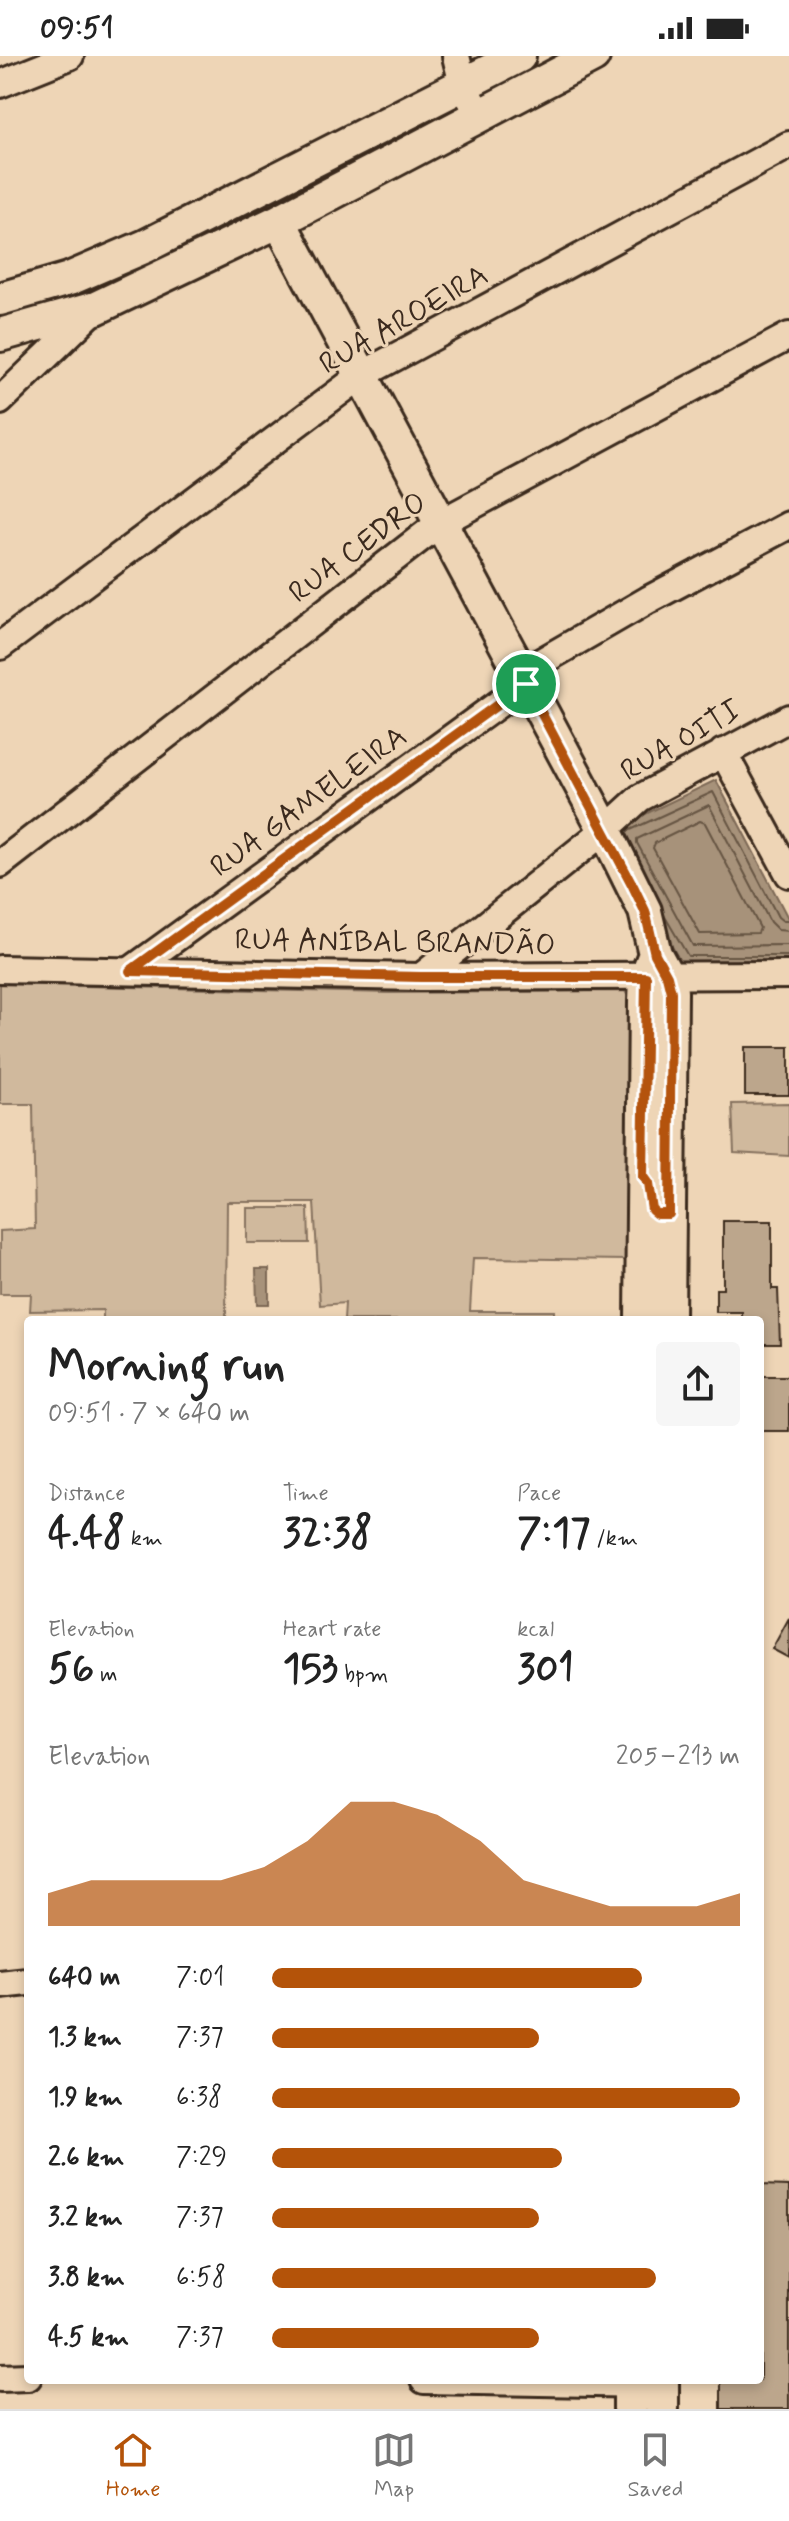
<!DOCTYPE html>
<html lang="en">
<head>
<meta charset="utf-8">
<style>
  body { margin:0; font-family:Mynerve,sans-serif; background:#f6f6f6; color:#222; height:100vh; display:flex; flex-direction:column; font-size:30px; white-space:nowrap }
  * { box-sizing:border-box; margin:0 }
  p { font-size:26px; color:#767676 }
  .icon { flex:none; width:44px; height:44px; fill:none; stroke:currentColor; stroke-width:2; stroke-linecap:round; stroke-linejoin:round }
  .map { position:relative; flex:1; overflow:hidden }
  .side { position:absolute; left:24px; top:1260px; width:740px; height:1068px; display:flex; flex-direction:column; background:#fff; border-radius:8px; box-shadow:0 4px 12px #0003 }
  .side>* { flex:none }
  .pin { position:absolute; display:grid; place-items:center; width:68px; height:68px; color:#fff; margin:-34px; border:4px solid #fff; border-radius:50%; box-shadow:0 2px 8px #0007 }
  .round { display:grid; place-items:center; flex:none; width:84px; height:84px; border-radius:8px; background:#f6f6f6 }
  .overview { display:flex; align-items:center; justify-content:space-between; height:136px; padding:0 24px }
  h1 { font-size:44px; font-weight:800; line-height:60px }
  .stats { display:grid; grid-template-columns:repeat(3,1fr); gap:12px; height:136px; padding:8px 24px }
  .stats div { display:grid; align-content:center }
  .stats b { font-size:40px; font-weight:800 }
  .stats small { font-size:22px; font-weight:400 }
  .stats p { font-size:22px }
  .chart { height:224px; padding:16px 24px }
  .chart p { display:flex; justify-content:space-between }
  .chart svg { width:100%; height:144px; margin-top:8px; fill:#b45309; opacity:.7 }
  ul { padding:0 24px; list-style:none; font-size:26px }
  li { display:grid; grid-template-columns:128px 96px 1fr; align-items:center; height:60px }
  li i { height:20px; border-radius:10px; background:#b45309 }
  .status { display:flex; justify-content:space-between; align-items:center; height:56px; padding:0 40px; background:#fff; direction:ltr }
  .status svg { height:22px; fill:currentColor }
  .tab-bar { display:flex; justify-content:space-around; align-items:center; height:112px; border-top:2px solid #e0e0e0; background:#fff; font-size:22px; color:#767676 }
  .tab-bar a { display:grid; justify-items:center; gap:4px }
  .tab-bar .selected { color:#b45309 }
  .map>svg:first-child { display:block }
</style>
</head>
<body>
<div class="status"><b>09:51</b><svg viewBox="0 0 49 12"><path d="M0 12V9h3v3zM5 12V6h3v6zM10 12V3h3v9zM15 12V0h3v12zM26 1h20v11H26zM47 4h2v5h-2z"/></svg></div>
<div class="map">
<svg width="789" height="2353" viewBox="0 0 789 2353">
  <rect width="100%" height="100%" fill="#eed5b6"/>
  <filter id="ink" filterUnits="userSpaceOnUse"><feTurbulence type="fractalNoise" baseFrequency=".0125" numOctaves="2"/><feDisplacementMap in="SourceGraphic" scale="16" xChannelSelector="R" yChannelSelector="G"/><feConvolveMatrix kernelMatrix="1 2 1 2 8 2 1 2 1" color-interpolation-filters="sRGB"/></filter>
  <g filter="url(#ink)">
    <path fill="#d0b99d" stroke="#86725e" stroke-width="2" d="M0,928L389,937L625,935L630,944L626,1204L473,1202L470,1255H554V1264H344L345,1247L320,1249L314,1146H227L226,1264H103V1254L30,1255L31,1238H0V1175L35,1173L33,1048H0Z
      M789,1047V1100L734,1097L732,1048Z
      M247,1152H308L309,1187H247Z"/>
    <path fill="#a7927a" stroke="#7c6855" stroke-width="2" d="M716,724L789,864V907L682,909L610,775Z
      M256,1213H269V1248H257Z"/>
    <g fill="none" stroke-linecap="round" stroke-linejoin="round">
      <path stroke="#665443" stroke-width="2" d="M700,765L705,767L760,872L758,877L700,878L653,792L655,787Z
        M626,776L713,736L778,861L783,865H789
        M664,859L688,900H789
        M789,875L778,874L770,866L709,749L637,783V787L693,890L789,889"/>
    </g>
    <path fill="#bca68c" stroke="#3b2a1e" stroke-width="2" d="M745,991H789V1039H745Z
      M723,1165H772V1233H778L780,1288H760V1264H742V1256H716V1233H723Z
      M760,1320H789V1375H760Z
      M789,1562V1602L772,1593Z
      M760,2129L789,2130V2353H721V2324H760Z"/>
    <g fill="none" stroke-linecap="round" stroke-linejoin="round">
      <defs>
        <path id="minor" d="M456,0L463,29L480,61
          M0,28L70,0
          M0,345L96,252
          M0,590L362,319L789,89
          M520,618L648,544L789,469
          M723,696L789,818
          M0,808L440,467L789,280
          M0,913L421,921L789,919
          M130,915L526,628
          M421,921L605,774L640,742L789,662
          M0,1929L28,1926
          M0,2322L28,2321
          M424,2324L649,2328"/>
        <path id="major" d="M279,165L605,774L645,855L655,898L667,920L671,936L668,1264
          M0,243L69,223L146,190L519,0
          M0,279L96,252L279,165L593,0
          M642,1264L645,946L646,921L655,898
          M630,2353V2324
          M662,2353V2324"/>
      </defs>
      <use href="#minor" stroke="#3b2a1e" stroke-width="32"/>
      <use href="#major" stroke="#3b2a1e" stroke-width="38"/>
      <use href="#minor" stroke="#eed5b6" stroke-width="26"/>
      <use href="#major" stroke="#eed5b6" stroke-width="32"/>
    </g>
  </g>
  <g fill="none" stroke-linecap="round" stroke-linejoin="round" filter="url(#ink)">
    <defs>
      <path id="route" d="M526,628L633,830L645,855L655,898L667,920L671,936L669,1158H657L652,1154L648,1128L643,1121L646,921H421L130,915Z"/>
    </defs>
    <use href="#route" stroke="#fff" stroke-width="16"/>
    <use href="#route" stroke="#b45309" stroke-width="10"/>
  </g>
  <g text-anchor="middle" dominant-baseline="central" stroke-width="6" stroke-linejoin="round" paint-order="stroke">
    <g font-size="30" fill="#3b2a1e" stroke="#eed5b6">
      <text transform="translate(404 264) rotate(-30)">RUA AROEIRA</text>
      <text transform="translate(358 492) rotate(-37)">RUA CEDRO</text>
      <text transform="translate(681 685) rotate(-30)">RUA OITI</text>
      <text transform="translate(309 746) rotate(-36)">RUA GAMELEIRA</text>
      <text transform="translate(395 887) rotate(1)">RUA ANÍBAL BRANDÃO</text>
    </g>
  </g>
</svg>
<div class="pin" style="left:526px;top:628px;background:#1e9e55"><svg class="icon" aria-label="arrive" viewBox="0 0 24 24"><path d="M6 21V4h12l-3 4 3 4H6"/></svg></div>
<section class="side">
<div class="overview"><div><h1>Morning run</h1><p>09:51 · 7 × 640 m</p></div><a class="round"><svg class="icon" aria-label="share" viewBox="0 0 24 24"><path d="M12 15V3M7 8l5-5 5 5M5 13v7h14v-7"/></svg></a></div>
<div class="stats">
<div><p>Distance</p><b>4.48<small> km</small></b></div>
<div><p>Time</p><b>32:38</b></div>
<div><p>Pace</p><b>7:17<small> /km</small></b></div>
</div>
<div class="stats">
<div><p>Elevation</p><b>56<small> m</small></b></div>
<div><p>Heart rate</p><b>153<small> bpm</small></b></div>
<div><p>kcal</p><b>301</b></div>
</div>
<div class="chart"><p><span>Elevation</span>205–213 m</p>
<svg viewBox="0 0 160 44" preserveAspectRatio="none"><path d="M0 44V34L10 30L20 30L30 30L40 30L50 26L60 18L70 6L80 6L90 10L100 18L110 30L120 34L130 38L140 38L150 38L160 34V44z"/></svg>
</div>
<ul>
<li><b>640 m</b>7:01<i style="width:79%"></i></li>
<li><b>1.3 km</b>7:37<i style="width:57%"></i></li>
<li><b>1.9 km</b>6:38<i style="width:100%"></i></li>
<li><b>2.6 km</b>7:29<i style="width:62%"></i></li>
<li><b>3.2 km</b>7:37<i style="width:57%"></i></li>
<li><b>3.8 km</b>6:58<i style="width:82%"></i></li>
<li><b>4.5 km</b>7:37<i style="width:57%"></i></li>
</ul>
</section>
</div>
<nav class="tab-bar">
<a class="selected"><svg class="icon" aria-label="home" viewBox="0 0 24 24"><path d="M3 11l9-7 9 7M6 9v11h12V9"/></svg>Home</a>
<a><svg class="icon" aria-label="map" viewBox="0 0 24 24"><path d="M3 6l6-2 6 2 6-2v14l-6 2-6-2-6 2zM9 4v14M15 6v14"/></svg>Map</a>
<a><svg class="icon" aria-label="saved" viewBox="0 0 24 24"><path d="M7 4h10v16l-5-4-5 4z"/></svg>Saved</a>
</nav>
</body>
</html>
